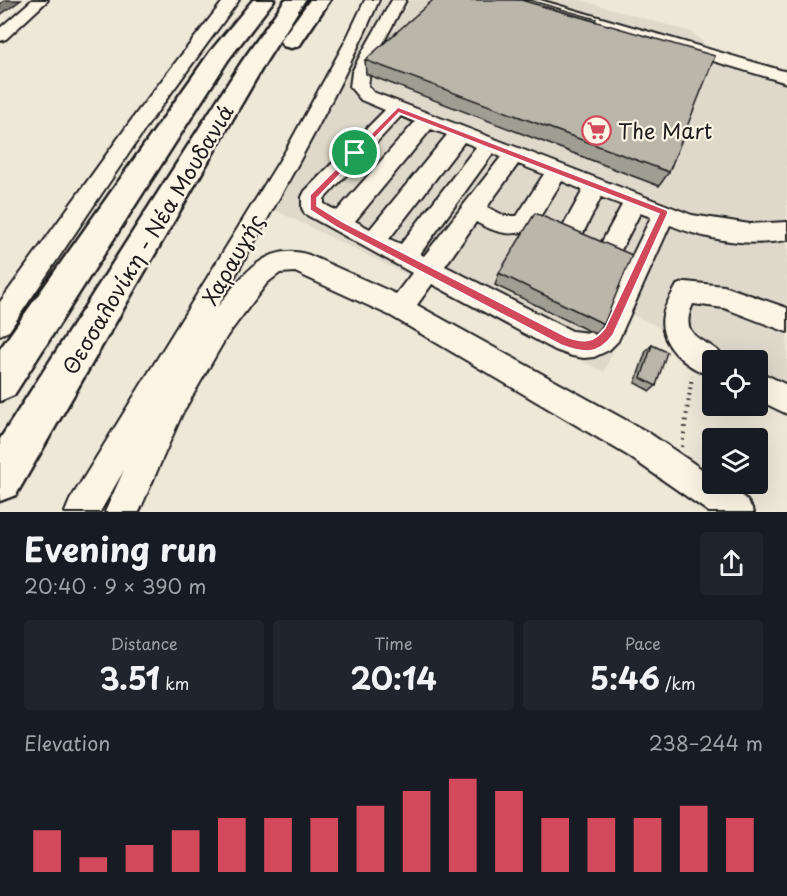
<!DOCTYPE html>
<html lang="en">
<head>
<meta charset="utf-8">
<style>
  body { margin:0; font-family:"Playpen Sans",sans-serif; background:#20242c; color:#f1f3f6; height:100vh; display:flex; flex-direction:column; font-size:22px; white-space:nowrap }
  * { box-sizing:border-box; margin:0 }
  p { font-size:20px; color:#9ea1a6 }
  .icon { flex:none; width:33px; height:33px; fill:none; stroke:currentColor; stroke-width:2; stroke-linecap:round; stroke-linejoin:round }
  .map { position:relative; height:512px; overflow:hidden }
  .drawer { display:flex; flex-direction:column; background:#171b24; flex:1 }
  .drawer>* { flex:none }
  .controls { position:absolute; left:702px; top:350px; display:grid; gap:12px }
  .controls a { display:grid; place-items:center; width:66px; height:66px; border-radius:6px; background:#171b24; box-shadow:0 6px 24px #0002; font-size:30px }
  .pin { position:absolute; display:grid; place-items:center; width:51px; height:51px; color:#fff; margin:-26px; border:3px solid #fff; border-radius:50%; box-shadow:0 2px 6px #0007 }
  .round { display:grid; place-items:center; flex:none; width:63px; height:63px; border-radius:6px; background:#20242c }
  .head { display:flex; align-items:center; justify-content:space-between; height:102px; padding:0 24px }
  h1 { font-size:33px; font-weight:700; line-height:45px }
  .figures { display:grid; grid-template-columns:repeat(3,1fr); gap:9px; height:102px; padding:6px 24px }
  .figures div { display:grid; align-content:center; border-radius:6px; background:#20242c; text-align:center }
  .figures b { font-size:30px; font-weight:700 }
  .figures small { font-size:16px; font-weight:400 }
  .figures p { font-size:16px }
  .chart { height:168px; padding:12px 24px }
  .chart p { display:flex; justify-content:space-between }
  .chart svg { width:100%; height:108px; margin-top:6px; stroke:#d1495b; stroke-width:6 }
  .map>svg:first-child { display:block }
</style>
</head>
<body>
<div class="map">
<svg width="787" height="512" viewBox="0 0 787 512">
  <rect width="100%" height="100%" fill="#eee8d9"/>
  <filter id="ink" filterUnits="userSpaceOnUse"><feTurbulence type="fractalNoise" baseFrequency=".0167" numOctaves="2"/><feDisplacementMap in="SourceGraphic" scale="12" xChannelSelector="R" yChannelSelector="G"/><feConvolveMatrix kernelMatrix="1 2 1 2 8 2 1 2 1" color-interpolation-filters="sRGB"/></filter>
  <g filter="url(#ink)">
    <path fill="#ded9cb" d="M383,0H581L691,32L718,55L787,75V387L758,373V360H729L629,313L604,372L265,205L337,89Z"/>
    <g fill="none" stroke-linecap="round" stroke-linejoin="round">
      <defs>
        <path id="minor" d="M32,0H48L6,39L0,41V28Z
          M224,0H239L152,119L9,331L0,335V302L138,111Z
          M365,0H379C333,107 274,207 217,308C239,279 266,240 309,255L396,294L412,273L305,214L302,208V197L305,191L385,110L361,100L350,87L352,72L359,58L392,0H406L375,58L370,72L368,86L373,92L692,215L750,224L787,222V240C748,247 707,240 670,225L618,341L609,350L594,357L584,358L572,356L555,350L432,284L417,305L649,433L712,476V483C730,483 747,496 754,512H709L627,455L391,316L295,272L280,273L267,283L227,336L182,414L139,512H105L124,470L100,512H65L70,500L286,150L345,42ZM401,116L415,122L337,211L324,204V199ZM431,129L447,135L370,229L355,221ZM464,142L476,147L401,244L389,239ZM493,153L501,157L424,256L420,254ZM518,164L544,174L517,216H505L487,207ZM562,181L583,190L559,234L563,241L571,243L579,241L601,197L622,205L597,251L601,258L609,261L617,258L640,213L651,217L600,323L589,333L572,331L445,266L476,222C496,233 512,238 533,228Z
          M517,0H540L787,72V83L519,3Z
          M686,282L724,286L787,308V332L724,308L693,304C675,343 715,338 725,360H712V376C688,369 657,345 663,315C665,304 672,295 677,285Z
          M758,371L787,385V414L758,400Z"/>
        <path id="highway" d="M253,0H274L228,60L14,395L0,401V349L210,52Z
          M285,0H305L265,63L16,495L0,501V439L241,63Z
          M310,0H330L299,46L291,48L283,46L280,41Z"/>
      </defs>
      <use href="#minor" stroke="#1c1c1c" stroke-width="4"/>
      <use href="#highway" stroke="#1c1c1c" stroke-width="5"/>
      <path stroke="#1c1c1c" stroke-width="4" stroke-dasharray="1.5 5" stroke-linecap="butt" d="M682,447L692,376"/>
      <use href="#minor" fill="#fcf5e5" fill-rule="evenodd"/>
      <use href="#highway" fill="#fcf5e5" fill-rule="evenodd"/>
    </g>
    <path fill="#a09d92" stroke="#1c1c1c" stroke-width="1.5" d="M596,21L669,172L659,186L366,74L365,60Z
      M499,273L604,324L595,334L495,285Z
      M652,345L656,386L650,391L635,383L646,351Z"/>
    <path fill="#827f77" stroke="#1c1c1c" stroke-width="1.5" d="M5,0H21L0,15V4Z"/>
    <path fill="#bab6aa" stroke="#1c1c1c" stroke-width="1.5" d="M433,0H521L715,56L669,172L365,60Z
      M521,0H529L596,19L595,21Z
      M535,213L632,255L604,324L499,273Z
      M652,345L667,352L656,386L641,378Z"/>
  </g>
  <path fill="#d1495b" stroke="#fff" stroke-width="1.5" fill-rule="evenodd" d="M398,107L667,210L668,213L613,335C598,356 582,353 561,345L336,227L310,210V195ZM399,113L659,214L605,328C594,343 584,343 567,337L343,222L317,206V198Z"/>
  <defs>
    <symbol id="supermarket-ring" viewBox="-11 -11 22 22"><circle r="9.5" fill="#fcf5e5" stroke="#d1495b" stroke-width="1.5"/><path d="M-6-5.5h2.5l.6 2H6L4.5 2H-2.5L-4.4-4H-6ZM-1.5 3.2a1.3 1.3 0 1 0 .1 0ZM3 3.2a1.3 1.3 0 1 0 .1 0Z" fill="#d1495b"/></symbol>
  </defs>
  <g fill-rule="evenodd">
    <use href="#supermarket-ring" x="580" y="114" width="33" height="33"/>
  </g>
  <g text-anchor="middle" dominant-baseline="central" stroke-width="4.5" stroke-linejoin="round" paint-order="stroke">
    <g font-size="21" fill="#1c1c1c" stroke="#fcf5e5" text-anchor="start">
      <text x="618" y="130">The Mart</text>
    </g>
    <g font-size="21" fill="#1c1c1c" stroke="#fcf5e5">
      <text transform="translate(147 239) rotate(-59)">Θεσσαλονίκη - Νέα Μουδανιά</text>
      <text transform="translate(232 259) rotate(-60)">Χαραυγής</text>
    </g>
  </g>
</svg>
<div class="controls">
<a><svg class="icon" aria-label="locate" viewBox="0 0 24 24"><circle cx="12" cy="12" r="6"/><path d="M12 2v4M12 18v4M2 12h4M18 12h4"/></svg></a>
<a><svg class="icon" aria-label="layers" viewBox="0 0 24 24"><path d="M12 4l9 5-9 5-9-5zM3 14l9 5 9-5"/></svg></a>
</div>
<div class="pin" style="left:355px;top:153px;background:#1e9e55"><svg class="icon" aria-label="arrive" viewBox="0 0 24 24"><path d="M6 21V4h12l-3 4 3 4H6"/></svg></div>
</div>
<section class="drawer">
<div class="head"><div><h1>Evening run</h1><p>20:40 · 9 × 390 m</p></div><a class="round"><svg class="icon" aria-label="share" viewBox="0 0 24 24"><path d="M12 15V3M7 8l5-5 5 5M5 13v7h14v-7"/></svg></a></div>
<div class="figures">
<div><p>Distance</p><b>3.51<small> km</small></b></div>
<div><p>Time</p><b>20:14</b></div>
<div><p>Pace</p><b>5:46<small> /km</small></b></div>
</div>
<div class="chart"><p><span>Elevation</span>238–244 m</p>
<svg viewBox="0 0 160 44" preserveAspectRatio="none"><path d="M5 44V27M15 44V38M25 44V33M35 44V27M45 44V22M55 44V22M65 44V22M75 44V17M85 44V11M95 44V6M105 44V11M115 44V22M125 44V22M135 44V22M145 44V17M155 44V22"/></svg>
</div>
</section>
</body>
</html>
